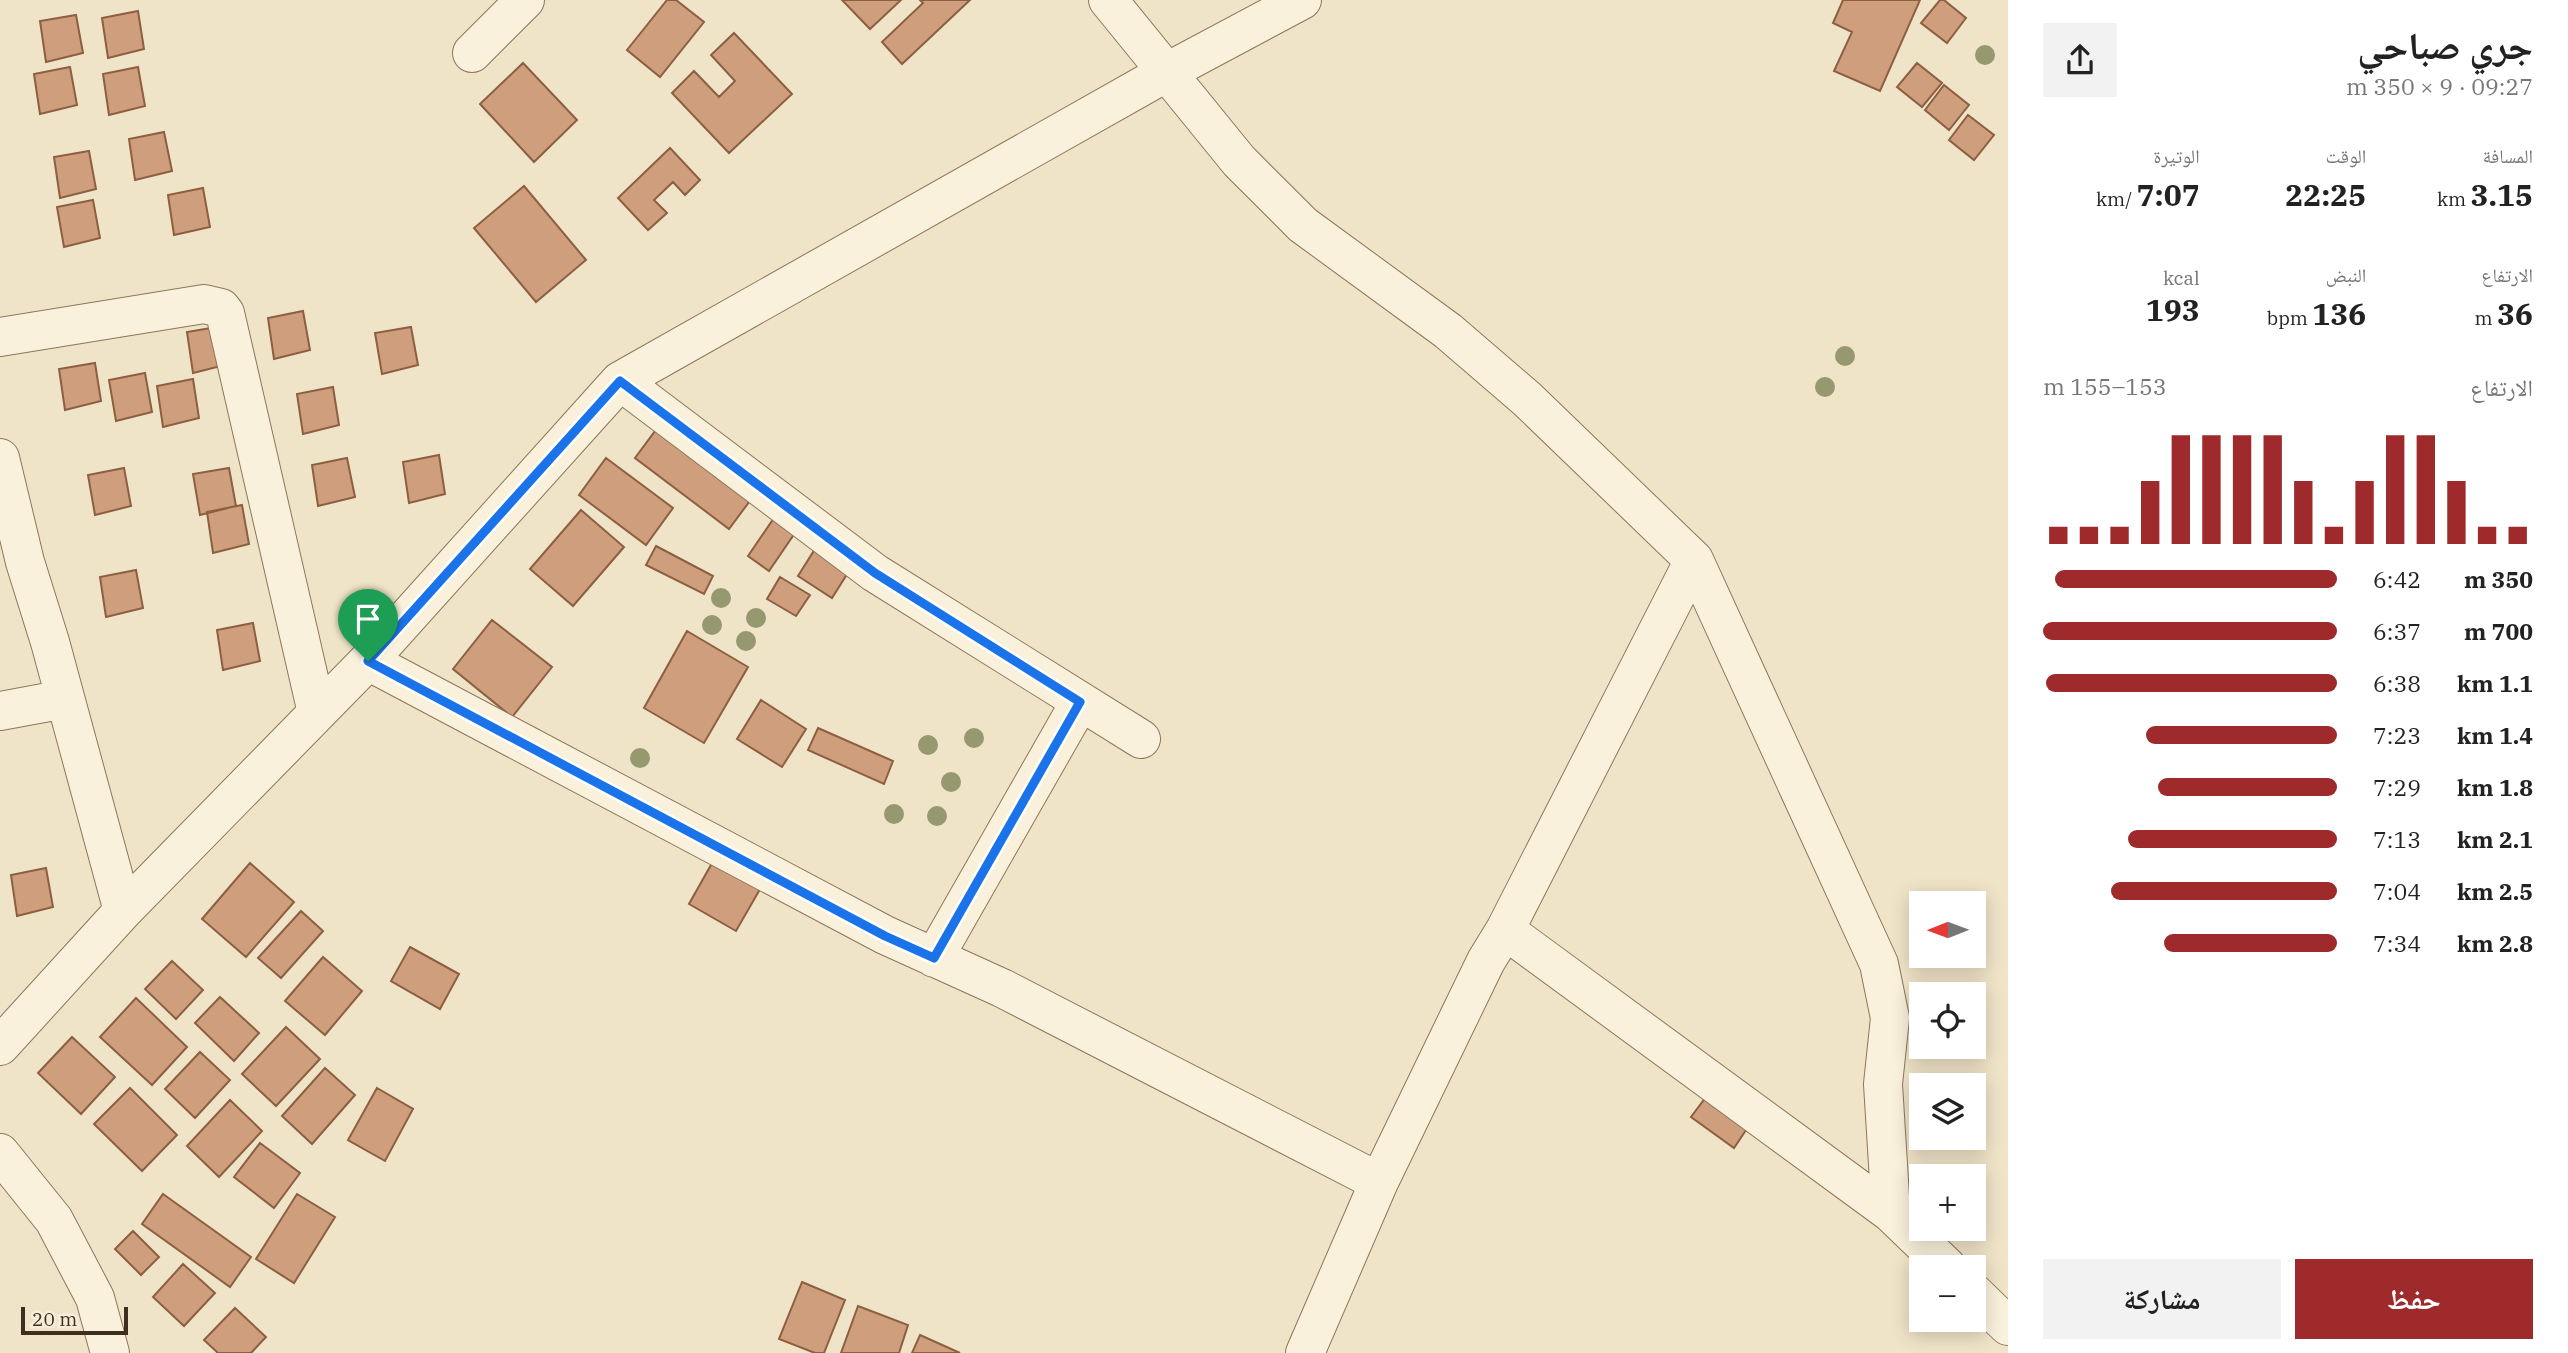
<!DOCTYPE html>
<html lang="ar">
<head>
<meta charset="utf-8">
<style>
  body { margin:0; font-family:"IBM Plex Serif","Noto Naskh Arabic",serif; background:#f2f2f2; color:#222; direction:rtl; height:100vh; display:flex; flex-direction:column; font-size:26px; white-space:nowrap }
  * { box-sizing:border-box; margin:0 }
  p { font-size:23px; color:#767676 }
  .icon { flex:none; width:38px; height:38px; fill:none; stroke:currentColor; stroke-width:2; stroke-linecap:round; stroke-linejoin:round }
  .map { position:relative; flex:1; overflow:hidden; direction:ltr }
  .side { display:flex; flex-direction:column; background:#fff; width:560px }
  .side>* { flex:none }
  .needle { width:46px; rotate:269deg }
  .controls { position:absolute; left:1909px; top:891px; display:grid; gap:14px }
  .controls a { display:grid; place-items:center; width:77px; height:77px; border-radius:0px; background:#fff; box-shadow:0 4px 18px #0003; font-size:35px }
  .scale { position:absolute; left:21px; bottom:18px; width:107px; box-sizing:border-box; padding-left:7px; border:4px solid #3d2e20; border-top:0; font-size:19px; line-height:24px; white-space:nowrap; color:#3d2e20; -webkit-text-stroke:5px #f7eed8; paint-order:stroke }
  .pin { position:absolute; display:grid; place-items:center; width:60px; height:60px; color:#fff; margin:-72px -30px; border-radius:50% 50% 50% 0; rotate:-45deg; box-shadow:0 0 7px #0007 }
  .pin .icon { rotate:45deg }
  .round { display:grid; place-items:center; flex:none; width:74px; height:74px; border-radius:0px; background:#f2f2f2 }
  .summary { display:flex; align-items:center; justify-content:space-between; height:119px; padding:0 35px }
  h1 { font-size:38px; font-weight:700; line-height:52px }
  .metrics { display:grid; grid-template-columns:repeat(3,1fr); gap:10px; height:119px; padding:7px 35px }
  .metrics div { display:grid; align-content:center }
  .metrics b { font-size:30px; font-weight:700 }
  .metrics small { font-size:19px; font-weight:400 }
  .metrics p { font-size:19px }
  .chart { height:196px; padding:14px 35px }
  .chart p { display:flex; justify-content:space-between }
  .chart svg { width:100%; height:126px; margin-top:7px; stroke:#9e2a2b; stroke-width:6 }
  .cta { display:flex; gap:14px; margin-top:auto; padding:14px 35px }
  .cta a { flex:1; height:80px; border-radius:0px; background:#9e2a2b; color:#fff; font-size:28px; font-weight:700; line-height:80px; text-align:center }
  .cta a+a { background:#f2f2f2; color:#222 }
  ul { padding:0 35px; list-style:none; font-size:23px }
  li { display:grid; grid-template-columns:112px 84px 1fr; align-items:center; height:52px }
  li i { height:18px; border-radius:9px; background:#9e2a2b }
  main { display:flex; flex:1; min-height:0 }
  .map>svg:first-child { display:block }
</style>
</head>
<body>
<main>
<section class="side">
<div class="summary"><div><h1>جري صباحي</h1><p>09:27 · 9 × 350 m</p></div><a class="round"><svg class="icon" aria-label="share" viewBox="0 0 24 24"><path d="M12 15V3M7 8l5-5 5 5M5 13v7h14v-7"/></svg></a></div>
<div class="metrics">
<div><p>المسافة</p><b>3.15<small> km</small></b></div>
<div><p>الوقت</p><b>22:25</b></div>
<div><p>الوتيرة</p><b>7:07<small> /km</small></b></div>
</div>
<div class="metrics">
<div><p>الارتفاع</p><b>36<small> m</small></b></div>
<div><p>النبض</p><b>136<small> bpm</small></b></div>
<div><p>kcal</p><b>193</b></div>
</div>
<div class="chart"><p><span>الارتفاع</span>153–155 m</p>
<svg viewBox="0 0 160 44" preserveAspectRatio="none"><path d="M5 44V38M15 44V38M25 44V38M35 44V22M45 44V6M55 44V6M65 44V6M75 44V6M85 44V22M95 44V38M105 44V22M115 44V6M125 44V6M135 44V22M145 44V38M155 44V38"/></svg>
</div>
<ul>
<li><b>350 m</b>6:42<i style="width:96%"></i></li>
<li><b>700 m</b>6:37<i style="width:100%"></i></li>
<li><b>1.1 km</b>6:38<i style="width:99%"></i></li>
<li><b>1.4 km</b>7:23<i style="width:65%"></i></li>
<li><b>1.8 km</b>7:29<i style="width:61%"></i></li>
<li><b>2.1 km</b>7:13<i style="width:71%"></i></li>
<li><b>2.5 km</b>7:04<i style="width:77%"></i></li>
<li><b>2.8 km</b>7:34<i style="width:59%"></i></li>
</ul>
<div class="cta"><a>حفظ</a><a>مشاركة</a></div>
</section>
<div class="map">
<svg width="2008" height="1353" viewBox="0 0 2008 1353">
  <rect width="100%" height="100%" fill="#f0e4c8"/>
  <path fill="#cf9f7d" stroke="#8d5f41" stroke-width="2" d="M667,0H676L704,22L660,77L627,50Z
    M842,0H901L870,29Z
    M920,0H970L902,64L882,42L923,3Z
    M1843,0H1920L1880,91L1834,71L1852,32L1833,23Z
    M1940,0H1944L1966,18L1947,43L1921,23Z
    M138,11L144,49L108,58L102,18Z
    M76,15L83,53L46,62L40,21Z
    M734,33L792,94L729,153L672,93L694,71L719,97L735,81L711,55Z
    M523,63L577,120L534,162L480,104Z
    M1917,63L1942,83L1922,107L1897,87Z
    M70,67L77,105L40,114L34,74Z
    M138,67L145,106L109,115L103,74Z
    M1944,85L1969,105L1949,130L1925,110Z
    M1968,115L1994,135L1974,160L1949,140Z
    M164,132L172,171L135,180L129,139Z
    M670,148L700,180L685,195L673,182L654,200L667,213L648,230L618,198Z
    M89,151L96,189L60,198L54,157Z
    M524,186L586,260L536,302L474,228Z
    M203,188L210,227L174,235L168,195Z
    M93,200L100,238L64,247L57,207Z
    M303,311L310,350L274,359L268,318Z
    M223,326L229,364L193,373L187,332Z
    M411,327L418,365L382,374L375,333Z
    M95,363L101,401L65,410L59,369Z
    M145,373L152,412L116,421L109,380Z
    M193,379L199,418L163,427L157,386Z
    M333,387L339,425L303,434L297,394Z
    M661,423L755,494L729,529L635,458Z
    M439,455L445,494L409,503L403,462Z
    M347,458L355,497L318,506L312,465Z
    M606,458L673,508L646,545L579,495Z
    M124,468L131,506L95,515L88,475Z
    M229,468L236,506L200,515L193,474Z
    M242,505L249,544L213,553L207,512Z
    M581,510L624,547L573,606L530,569Z
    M776,515L797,530L769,571L748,556Z
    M656,546L713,576L704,594L646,565Z
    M815,549L849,571L832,598L798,576Z
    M136,570L143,608L106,617L100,577Z
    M780,577L810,595L796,616L767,599Z
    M492,620L552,667L512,717L453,669Z
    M253,623L260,661L223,670L217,630Z
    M687,631L748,667L704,743L644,708Z
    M761,700L806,729L782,767L737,739Z
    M818,728L893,761L884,784L808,750Z
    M720,849L767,877L736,931L689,904Z
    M250,863L294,902L246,957L202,919Z
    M46,868L53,907L17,916L11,875Z
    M301,911L323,931L281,978L258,958Z
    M410,947L459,974L440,1009L391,981Z
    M323,957L362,991L325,1035L285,1001Z
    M172,961L203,990L176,1019L145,989Z
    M220,997L259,1033L234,1061L195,1023Z
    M136,998L187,1047L152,1085L100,1037Z
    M286,1027L320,1059L276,1106L242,1074Z
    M72,1037L115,1077L81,1114L38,1073Z
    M200,1052L230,1080L195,1118L165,1089Z
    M325,1068L355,1095L312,1144L282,1116Z
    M130,1088L177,1135L142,1171L94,1124Z
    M377,1088L413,1109L385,1161L348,1140Z
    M1706,1097L1748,1127L1734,1148L1691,1117Z
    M230,1100L262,1131L219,1177L187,1146Z
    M260,1143L300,1173L274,1208L234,1177Z
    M163,1194L251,1257L230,1287L142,1224Z
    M297,1194L335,1217L294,1283L256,1259Z
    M133,1231L159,1257L141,1275L115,1249Z
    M183,1264L215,1293L184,1326L153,1297Z
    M802,1282L845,1300L824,1353H815L779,1339Z
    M858,1306L908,1325L899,1353H841Z
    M235,1308L266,1337L251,1353H218L204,1340Z
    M920,1335L960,1353H912Z"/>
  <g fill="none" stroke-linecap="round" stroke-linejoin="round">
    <defs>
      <path id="minor" d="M1108,0L1239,161L1303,225L1448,331L1527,399L1694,560L1879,964L1890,1018L1883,1084L1891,1213
        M472,53L525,0
        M0,337L204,304L221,308L225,313L317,713
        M620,381L875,573L1141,739
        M0,458L25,562L50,642L123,911
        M368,661L885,935L1002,988L1379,1182
        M0,711L65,699
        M1505,930L1891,1213L1947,1267
        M934,958L1080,702
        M0,1046L123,911L368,661L620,381L1169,71L1302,0
        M0,1153L54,1220L95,1298L110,1353
        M1974,1293L2008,1326
        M1305,1353L1379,1182L1486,961L1505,930L1694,560"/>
    </defs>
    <use href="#minor" stroke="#8d765c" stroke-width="40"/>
    <use href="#minor" stroke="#faf1dc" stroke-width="38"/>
  </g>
  <g fill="#96986f">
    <circle cx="1985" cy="55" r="10"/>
    <circle cx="1845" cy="356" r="10"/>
    <circle cx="1825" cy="387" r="10"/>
    <circle cx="721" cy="598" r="10"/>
    <circle cx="756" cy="618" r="10"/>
    <circle cx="712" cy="625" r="10"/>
    <circle cx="746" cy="641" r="10"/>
    <circle cx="974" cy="738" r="10"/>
    <circle cx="928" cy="745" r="10"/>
    <circle cx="640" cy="758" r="10"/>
    <circle cx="951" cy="782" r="10"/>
    <circle cx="894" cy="814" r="10"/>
    <circle cx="937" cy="816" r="10"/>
  </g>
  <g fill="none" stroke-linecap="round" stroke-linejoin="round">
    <defs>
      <path id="route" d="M620,381L875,573L1080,702L934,958L885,936L368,661Z"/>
    </defs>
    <use href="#route" stroke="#fff" stroke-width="14"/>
    <use href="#route" stroke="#1a73e8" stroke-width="9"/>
  </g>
</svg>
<div class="controls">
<a><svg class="needle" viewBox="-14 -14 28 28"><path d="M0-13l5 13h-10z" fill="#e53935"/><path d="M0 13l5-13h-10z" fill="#767676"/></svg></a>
<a><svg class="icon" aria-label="locate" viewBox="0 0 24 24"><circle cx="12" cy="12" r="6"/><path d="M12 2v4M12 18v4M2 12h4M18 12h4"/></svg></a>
<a><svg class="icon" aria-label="layers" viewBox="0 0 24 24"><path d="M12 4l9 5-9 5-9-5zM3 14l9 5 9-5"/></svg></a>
<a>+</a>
<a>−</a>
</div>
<div class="scale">20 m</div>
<div class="pin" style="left:368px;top:661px;background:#1e9e55"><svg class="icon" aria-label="arrive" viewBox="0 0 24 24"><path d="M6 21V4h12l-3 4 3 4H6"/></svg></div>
</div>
</main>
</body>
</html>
